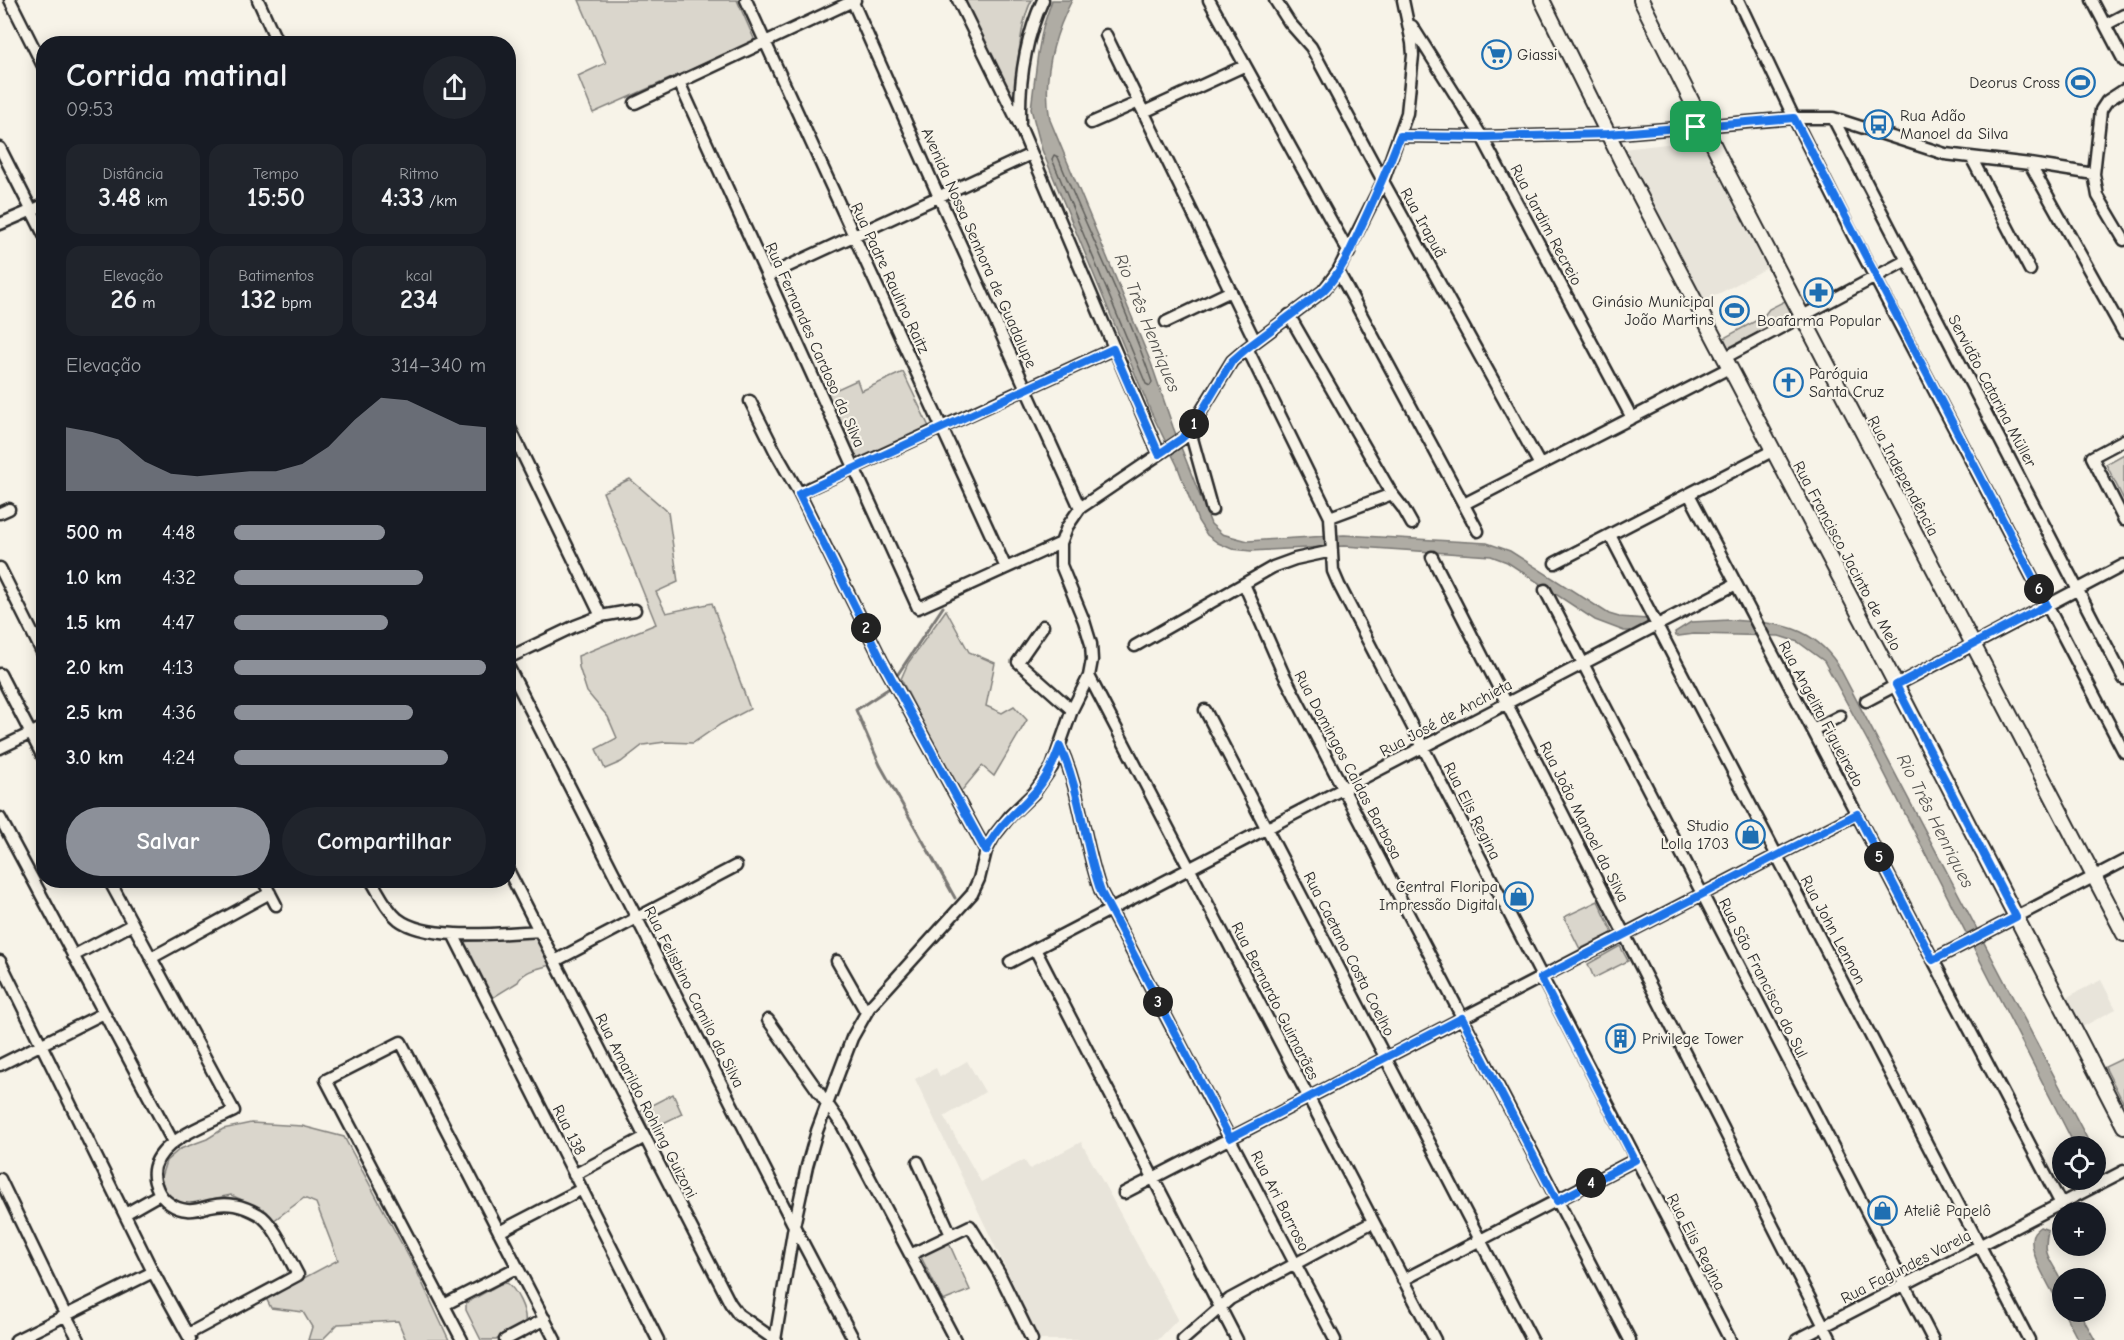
<!DOCTYPE html>
<html lang="pt">
<head>
<meta charset="utf-8">
<style>
  body { margin:0; font-family:"Comic Neue",sans-serif; background:#20242c; color:#f1f3f6; height:100vh; display:flex; flex-direction:column; font-size:22px; white-space:nowrap }
  * { box-sizing:border-box; margin:0 }
  p { font-size:20px; color:#9ea1a6 }
  .icon { flex:none; width:33px; height:33px; fill:none; stroke:currentColor; stroke-width:2; stroke-linecap:round; stroke-linejoin:round }
  .map { position:relative; flex:1; overflow:hidden }
  .details { position:absolute; left:36px; top:36px; width:480px; height:852px; display:flex; flex-direction:column; background:#171b24; border-radius:24px; box-shadow:0 3px 15px #0003 }
  .details>* { flex:none }
  .buttons { position:absolute; left:2052px; top:1136px; display:grid; gap:12px }
  .buttons a { display:grid; place-items:center; width:54px; height:54px; border-radius:50%; background:#171b24; box-shadow:0 3px 15px #0003; font-size:30px }
  .pin { position:absolute; display:grid; place-items:center; width:51px; height:51px; color:#fff; margin:-26px; border-radius:12px; box-shadow:0 3px 9px #0006 }
  .km { position:absolute; width:30px; height:30px; margin:-15px; border-radius:50%; background:#222; color:#fff; font-size:16px; line-height:30px; text-align:center }
  .round { display:grid; place-items:center; flex:none; width:63px; height:63px; border-radius:32px; background:#20242c }
  .headline { display:flex; align-items:center; justify-content:space-between; height:102px; padding:0 30px }
  h1 { font-size:33px; font-weight:800; line-height:45px }
  .metrics { display:grid; grid-template-columns:repeat(3,1fr); gap:9px; height:102px; padding:6px 30px }
  .metrics div { display:grid; align-content:center; border-radius:15px; background:#20242c; text-align:center }
  .metrics b { font-size:26px; font-weight:800 }
  .metrics small { font-size:16px; font-weight:400 }
  .metrics p { font-size:16px }
  .chart { height:168px; padding:12px 30px }
  .chart p { display:flex; justify-content:space-between }
  .chart svg { width:100%; height:108px; margin-top:6px; fill:#8c9099; opacity:.7 }
  .action { display:flex; gap:12px; margin-top:auto; padding:12px 30px }
  .action a { flex:1; height:69px; border-radius:36px; background:#8c9099; color:#fff; font-size:24px; font-weight:800; line-height:69px; text-align:center }
  .action a+a { background:#20242c; color:#f1f3f6 }
  ul { padding:0 30px; list-style:none; font-size:20px }
  li { display:grid; grid-template-columns:96px 72px 1fr; align-items:center; height:45px }
  li i { height:15px; border-radius:8px; background:#8c9099 }
  .map>svg:first-child { display:block }
</style>
</head>
<body>
<div class="map">
<svg width="2124" height="1340" viewBox="0 0 2124 1340">
  <rect width="100%" height="100%" fill="#f7f3e8"/>
  <filter id="ink" filterUnits="userSpaceOnUse"><feTurbulence type="fractalNoise" baseFrequency=".0167" numOctaves="2"/><feDisplacementMap in="SourceGraphic" scale="12" xChannelSelector="R" yChannelSelector="G"/><feConvolveMatrix kernelMatrix="1 2 1 2 8 2 1 2 1" color-interpolation-filters="sRGB"/></filter>
  <g filter="url(#ink)">
    <path fill="#e8e4da" d="M1701,140L1767,268L1703,302L1623,149Z
      M2101,980L2116,1009L2082,1027L2067,997Z
      M967,1061L985,1092L944,1117L981,1182L1024,1160L1030,1169L1081,1142L1178,1319L1158,1340H1040L915,1079L936,1068L940,1077Z"/>
    <path fill="#dad6cc" stroke="#82807c" stroke-width="1.5" d="M579,0H737L755,41L593,113L578,76L606,63Z
      M964,0H1032C1019,22 1018,71 1014,97L1011,98Z
      M1787,300L1794,314L1728,348L1724,338L1763,317L1769,309Z
      M903,372L930,429L856,463L824,395L857,380L861,391Z
      M2124,454V500L2106,464Z
      M630,479L668,512L678,582L656,592L666,613L712,603L750,709L721,724L693,743L665,742L643,745L621,762L605,769L596,749L617,738L608,717L587,692L579,667L578,656L656,624L603,492Z
      M946,610L969,652L995,663L986,706L1002,713L1014,706L1027,720L994,776L982,766L959,794L901,679L908,663Z
      M1598,901L1613,933L1580,949L1564,917Z
      M536,936L550,965C539,969 523,970 518,982L489,1000L460,942Z
      M1620,946L1628,961L1594,978L1588,964Z
      M2124,1058V1104L2105,1067Z
      M673,1094L682,1114L649,1130L640,1111Z
      M251,1123L302,1126L344,1137L418,1274L449,1340H406L398,1321L338,1324L322,1340H308L312,1327L303,1312L271,1308L266,1298L338,1260L316,1203L304,1198L273,1221L265,1210L231,1195L187,1204L173,1200L164,1189L161,1177L166,1161L180,1149L207,1139L223,1129Z
      M948,1241L970,1290L943,1301L919,1253Z
      M507,1283C516,1289 527,1311 525,1322L496,1340H481L466,1310V1303L500,1284Z"/>
    <path fill="#afaca4" stroke="#7a7874" stroke-width="1.5" d="M1052,0H1072C1053,37 1042,78 1050,120L1151,363L1173,427L1211,524L1222,534L1248,541L1344,535L1487,543L1510,551L1609,614L1619,617L1647,619L1646,628L1640,631H1624L1595,620L1507,562L1491,556L1344,546L1251,551L1232,549L1218,543L1207,535L1198,521L1177,465L1151,412L1042,150L1031,109L1038,53L1043,27Z
      M1730,620C1775,623 1810,623 1838,665L2091,1146H2075L1873,751L1824,661L1798,642L1779,636L1694,634L1679,636H1676L1675,632L1691,622Z
      M2040,1227L2048,1230C2042,1258 2051,1258 2061,1280C2065,1289 2063,1301 2062,1310C2054,1293 2030,1257 2032,1239C2032,1233 2036,1230 2040,1227Z
      M2063,1311H2079L2095,1340H2078Z"/>
    <g fill="none" stroke-linecap="round" stroke-linejoin="round">
      <path stroke="#605f5b" stroke-width="1.5" d="M1054,155L1058,157C1088,232 1126,305 1152,382L1150,386L1146,384L1052,159Z"/>
      <path stroke="#7a7874" stroke-width="3" d="M898,674L943,607
        M891,687L856,710L880,765L955,898"/>
      <defs>
        <path id="minor" d="M10,0L44,68
          M258,0L278,44
          M746,0L1006,568
          M852,0L939,197L1080,508
          M958,0L1020,126L1159,454
          M1209,0L1349,253
          M1275,0L1289,22L1311,47L1383,181L1540,465
          M1738,0L1794,118L1849,228L2124,752
          M2092,0L2124,61
          M2105,25L2124,15
          M1412,26L1482,137L1632,418
          M1106,35L1255,341
          M679,82L918,608L1061,543
          M2124,90L2107,101L2101,110L2094,174L2098,196L2124,240
          M635,103L855,0
          M1144,112L1244,66
          M1833,118L2124,679
          M1020,122C1019,80 1025,39 1043,0
          M1091,123L1139,102
          M1400,136L1482,137L1608,134L1794,118H1833L1945,154L2030,164L2094,174
          M0,148L44,235
          M1971,157L2030,270
          M2030,164L2124,333
          M0,224L44,205
          M1338,271L1478,531
          M767,276L1031,154
          M1289,315L1392,494L1403,508L1412,524
          M1166,322L1231,291
          M1247,348L1330,517L1333,571L1339,585L1730,1340
          M1724,358L1907,260
          M750,401L775,451L799,493L882,661L986,851
          M508,424L601,616
          M1190,431L1212,510
          M2124,440L2092,457L2124,520
          M799,493L1113,349
          M1689,494L2061,1204
          M1464,504L1729,368
          M0,513L9,509
          M1330,517L1392,494
          M1610,535L2029,1340
          M1432,557L1831,1340
          M1555,563L1772,451
          M0,568L44,656
          M1244,584L1283,673L1630,1340
          M1545,590L1933,1340
          M1043,626L1018,662L1072,710
          M1135,646L1273,567L1295,559L1332,551
          M508,658L575,626L601,616L635,610
          M508,666L794,1226L854,1340
          M0,674L44,759
          M1089,676L1435,1340
          M1866,701L2124,565
          M1205,710L1532,1340
          M1813,730L1840,716
          M1060,746C1081,792 1084,845 1101,892L1335,1340
          M0,748L44,727
          M0,818L173,1142
          M508,870L730,1303L738,1314L775,1340L794,1226L807,1166L817,1131L852,1038L869,1008L972,894L979,879L986,851L994,836L1010,816L1034,793L1052,767L1072,710L1089,676L1092,660L1091,644L1084,621L1061,565V543L1067,527L1080,508L1186,436L1232,361L1247,348L1323,291L1338,271L1383,181L1407,113L1413,55L1412,43L1403,0
          M109,880L234,1111C206,1125 136,1147 158,1190C163,1201 175,1209 187,1210C195,1211 203,1208 210,1206C228,1202 242,1205 258,1214C274,1222 289,1259 298,1275L188,1334
          M263,880L276,905
          M371,880C379,893 386,909 398,919C427,942 503,933 540,931
          M453,934L658,1340
          M1035,949L1237,1340
          M73,956L133,924
          M151,958L270,893
          M1933,960L2124,861
          M0,961L153,1272L190,1339
          M555,961L736,866
          M837,961L866,1012
          M1010,962L1736,584
          M768,1020L842,1125L955,1340
          M0,1065L104,1013
          M918,1162L951,1235
          M574,1175L645,1137
          M0,1179L66,1316L79,1340
          M1124,1193L1857,814
          M125,1214L160,1194
          M499,1232L582,1189
          M912,1254L970,1226L999,1273L1032,1340
          M1403,1280L1635,1160
          M444,1305L518,1267
          M16,1340L153,1272
          M462,1340L326,1080L401,1042L555,1340
          M505,1340L545,1319
          M1183,1340L1230,1299L1373,1222
          M1797,1340L2124,1171"/>
        <path id="major" d="M1542,0L1621,160L1901,694L2124,1126
          M1641,0L1724,166L2124,934"/>
      </defs>
      <use href="#minor" stroke="#2b2b2b" stroke-width="15"/>
      <use href="#major" stroke="#2b2b2b" stroke-width="18"/>
      <use href="#minor" stroke="#f7f3e8" stroke-width="10"/>
      <use href="#major" stroke="#f7f3e8" stroke-width="14"/>
    </g>
  </g>
  <g fill="none" stroke-linecap="round" stroke-linejoin="round" filter="url(#ink)">
    <defs>
      <path id="route" d="M1794,118L2047,605L1896,685L2016,917L1933,960L1857,814L1541,978L1635,1160L1557,1201L1462,1018L1230,1138L1101,892C1084,845 1081,792 1060,746C1054,763 1047,778 1035,792C1017,812 997,826 986,851L882,661L799,494L1113,349L1159,454L1181,439L1190,431L1232,361L1247,348L1323,291C1341,273 1351,249 1361,227C1375,197 1388,167 1400,136L1482,137L1608,134Z"/>
    </defs>
    <use href="#route" stroke="#fff" stroke-width="12"/>
    <use href="#route" stroke="#1a73e8" stroke-width="8"/>
  </g>
  <defs>
    <symbol id="supermarket-ring" viewBox="-11 -11 22 22"><circle r="9.5" fill="#f7f3e8" stroke="#1f6fb2" stroke-width="1.5"/><path d="M-6-5.5h2.5l.6 2H6L4.5 2H-2.5L-4.4-4H-6ZM-1.5 3.2a1.3 1.3 0 1 0 .1 0ZM3 3.2a1.3 1.3 0 1 0 .1 0Z" fill="#1f6fb2"/></symbol>
    <symbol id="stadium-ring" viewBox="-11 -11 22 22"><circle r="9.5" fill="#f7f3e8" stroke="#1f6fb2" stroke-width="1.5"/><path d="M0-5a6.5 5 0 1 0 0 10a6.5 5 0 1 0 0-10ZM-3.5-1.8h7v3.6h-7Z" fill="#1f6fb2"/></symbol>
    <symbol id="bus-ring" viewBox="-11 -11 22 22"><circle r="9.5" fill="#f7f3e8" stroke="#1f6fb2" stroke-width="1.5"/><path d="M-5-6H5V4H4V6H2V4H-2V6H-4V4H-5ZM-3.5-4V0h7V-4ZM-3.5 1.2v1.5H-2V1.2ZM2 1.2v1.5H3.5V1.2Z" fill="#1f6fb2"/></symbol>
    <symbol id="pharmacy-ring" viewBox="-11 -11 22 22"><circle r="9.5" fill="#f7f3e8" stroke="#1f6fb2" stroke-width="1.5"/><path d="M-2-6h4v4h4v4h-4v4h-4v-4h-4v-4h4Z" fill="#1f6fb2"/></symbol>
    <symbol id="church-ring" viewBox="-11 -11 22 22"><circle r="9.5" fill="#f7f3e8" stroke="#1f6fb2" stroke-width="1.5"/><path d="M-1.2-6h2.4v3.5h3.3v2.4h-3.3V6h-2.4V-.1h-3.3v-2.4h3.3Z" fill="#1f6fb2"/></symbol>
    <symbol id="shop-ring" viewBox="-11 -11 22 22"><circle r="9.5" fill="#f7f3e8" stroke="#1f6fb2" stroke-width="1.5"/><path d="M-5-2.5h2.3a2.7 3.5 0 0 1 5.4 0H5L5.5 6h-11ZM-1.5-2.5h3a1.5 2.3 0 0 0-3 0Z" fill="#1f6fb2"/></symbol>
    <symbol id="building-ring" viewBox="-11 -11 22 22"><circle r="9.5" fill="#f7f3e8" stroke="#1f6fb2" stroke-width="1.5"/><path d="M-4-6H4V6H1V3H-1V6H-4ZM-2.5-4.3h1.7v1.8h-1.7ZM.8-4.3h1.7v1.8H.8ZM-2.5-1h1.7V.8h-1.7ZM.8-1h1.7V.8H.8Z" fill="#1f6fb2"/></symbol>
  </defs>
  <g fill-rule="evenodd">
    <use href="#supermarket-ring" x="1480" y="38" width="33" height="33"/>
    <use href="#stadium-ring" x="2064" y="66" width="33" height="33"/>
    <use href="#bus-ring" x="1862" y="108" width="33" height="33"/>
    <use href="#pharmacy-ring" x="1802" y="276" width="33" height="33"/>
    <use href="#stadium-ring" x="1718" y="294" width="33" height="33"/>
    <use href="#church-ring" x="1772" y="366" width="33" height="33"/>
    <use href="#shop-ring" x="1734" y="818" width="33" height="33"/>
    <use href="#shop-ring" x="1502" y="880" width="33" height="33"/>
    <use href="#building-ring" x="1604" y="1022" width="33" height="33"/>
    <use href="#shop-ring" x="1866" y="1194" width="33" height="33"/>
  </g>
  <g text-anchor="middle" dominant-baseline="central" stroke-width="4.5" stroke-linejoin="round" paint-order="stroke">
    <g font-size="16" fill="#2b2b2b" stroke="#f7f3e8" text-anchor="start">
      <text x="1517" y="55">Giassi</text>
      <text x="2060" y="83" text-anchor="end">Deorus Cross</text>
      <text x="1900" y="116">Rua Adão<tspan x="1900" dy="18">Manoel da Silva</tspan></text>
      <text x="1714" y="302" text-anchor="end">Ginásio Municipal<tspan x="1714" dy="18">João Martins</tspan></text>
      <text x="1819" y="321" text-anchor="middle">Boafarma Popular</text>
      <text x="1809" y="374">Paróquia<tspan x="1809" dy="18">Santa Cruz</tspan></text>
      <text x="1729" y="826" text-anchor="end">Studio<tspan x="1729" dy="18">Lolla 1703</tspan></text>
      <text x="1498" y="887" text-anchor="end">Central Floripa<tspan x="1498" dy="18">Impressão Digital</tspan></text>
      <text x="1642" y="1039">Privilege Tower</text>
      <text x="1904" y="1211">Ateliê Papelô</text>
    </g>
    <g font-size="16" fill="#2b2b2b" stroke="#f7f3e8">
      <text transform="translate(1423 223) rotate(61)">Rua Irapuã</text>
      <text transform="translate(1546 225) rotate(62)">Rua Jardim Recreio</text>
      <text transform="translate(979 248) rotate(66)">Avenida Nossa Senhora de Guadalupe</text>
      <text transform="translate(890 278) rotate(65)">Rua Padre Raulino Raitz</text>
      <text transform="translate(815 345) rotate(66)">Rua Fernandes Cardoso da Silva</text>
      <text transform="translate(1992 391) rotate(62)">Servidão Catarina Müller</text>
      <text transform="translate(1903 476) rotate(62)">Rua Independência</text>
      <text transform="translate(1847 556) rotate(62)">Rua Francisco Jacinto de Melo</text>
      <text transform="translate(1821 714) rotate(62)">Rua Angelita Figueiredo</text>
      <text transform="translate(1446 718) rotate(-28)">Rua José de Anchieta</text>
      <text transform="translate(1348 765) rotate(62)">Rua Domingos Caldas Barbosa</text>
      <text transform="translate(1472 811) rotate(63)">Rua Elis Regina</text>
      <text transform="translate(1584 822) rotate(63)">Rua João Manoel da Silva</text>
      <text transform="translate(1833 930) rotate(62)">Rua John Lennon</text>
      <text transform="translate(1349 954) rotate(63)">Rua Caetano Costa Coelho</text>
      <text transform="translate(1763 978) rotate(63)">Rua São Francisco do Sul</text>
      <text transform="translate(694 997) rotate(63)">Rua Felisbino Camilo da Silva</text>
      <text transform="translate(1275 1001) rotate(63)">Rua Bernardo Guimarães</text>
      <text transform="translate(646 1106) rotate(63)">Rua Amarildo Rohling Guizoni</text>
      <text transform="translate(569 1130) rotate(63)">Rua 138</text>
      <text transform="translate(1280 1201) rotate(63)">Rua Ari Barroso</text>
      <text transform="translate(1696 1242) rotate(62)">Rua Elis Regina</text>
      <text transform="translate(1906 1267) rotate(-27)">Rua Fagundes Varela</text>
    </g>
    <g font-size="18" font-style="italic" fill="#53524f" stroke="#f7f3e8">
      <text transform="translate(1147 323) rotate(68)">Rio Três Henriques</text>
      <text transform="translate(1935 821) rotate(63)">Rio Três Henriques</text>
    </g>
  </g>
</svg>
<div class="buttons">
<a><svg class="icon" aria-label="locate" viewBox="0 0 24 24"><circle cx="12" cy="12" r="6"/><path d="M12 2v4M12 18v4M2 12h4M18 12h4"/></svg></a>
<a>+</a>
<a>−</a>
</div>
<div class="pin" style="left:1696px;top:127px;background:#1e9e55"><svg class="icon" aria-label="arrive" viewBox="0 0 24 24"><path d="M6 21V4h12l-3 4 3 4H6"/></svg></div>
<b class="km" style="left:1194px;top:424px">1</b>
<b class="km" style="left:866px;top:628px">2</b>
<b class="km" style="left:1158px;top:1002px">3</b>
<b class="km" style="left:1591px;top:1183px">4</b>
<b class="km" style="left:1879px;top:857px">5</b>
<b class="km" style="left:2039px;top:589px">6</b>
<section class="details">
<div class="headline"><div><h1>Corrida matinal</h1><p>09:53</p></div><a class="round"><svg class="icon" aria-label="share" viewBox="0 0 24 24"><path d="M12 15V3M7 8l5-5 5 5M5 13v7h14v-7"/></svg></a></div>
<div class="metrics">
<div><p>Distância</p><b>3.48<small> km</small></b></div>
<div><p>Tempo</p><b>15:50</b></div>
<div><p>Ritmo</p><b>4:33<small> /km</small></b></div>
</div>
<div class="metrics">
<div><p>Elevação</p><b>26<small> m</small></b></div>
<div><p>Batimentos</p><b>132<small> bpm</small></b></div>
<div><p>kcal</p><b>234</b></div>
</div>
<div class="chart"><p><span>Elevação</span>314–340 m</p>
<svg viewBox="0 0 160 44" preserveAspectRatio="none"><path d="M0 44V18L10 20L20 23L30 32L40 37L50 38L60 37L70 36L80 36L90 33L100 26L110 15L120 6L130 7L140 12L150 17L160 18V44z"/></svg>
</div>
<ul>
<li><b>500 m</b>4:48<i style="width:60%"></i></li>
<li><b>1.0 km</b>4:32<i style="width:75%"></i></li>
<li><b>1.5 km</b>4:47<i style="width:61%"></i></li>
<li><b>2.0 km</b>4:13<i style="width:100%"></i></li>
<li><b>2.5 km</b>4:36<i style="width:71%"></i></li>
<li><b>3.0 km</b>4:24<i style="width:85%"></i></li>
</ul>
<div class="action"><a>Salvar</a><a>Compartilhar</a></div>
</section>
</div>
</body>
</html>
